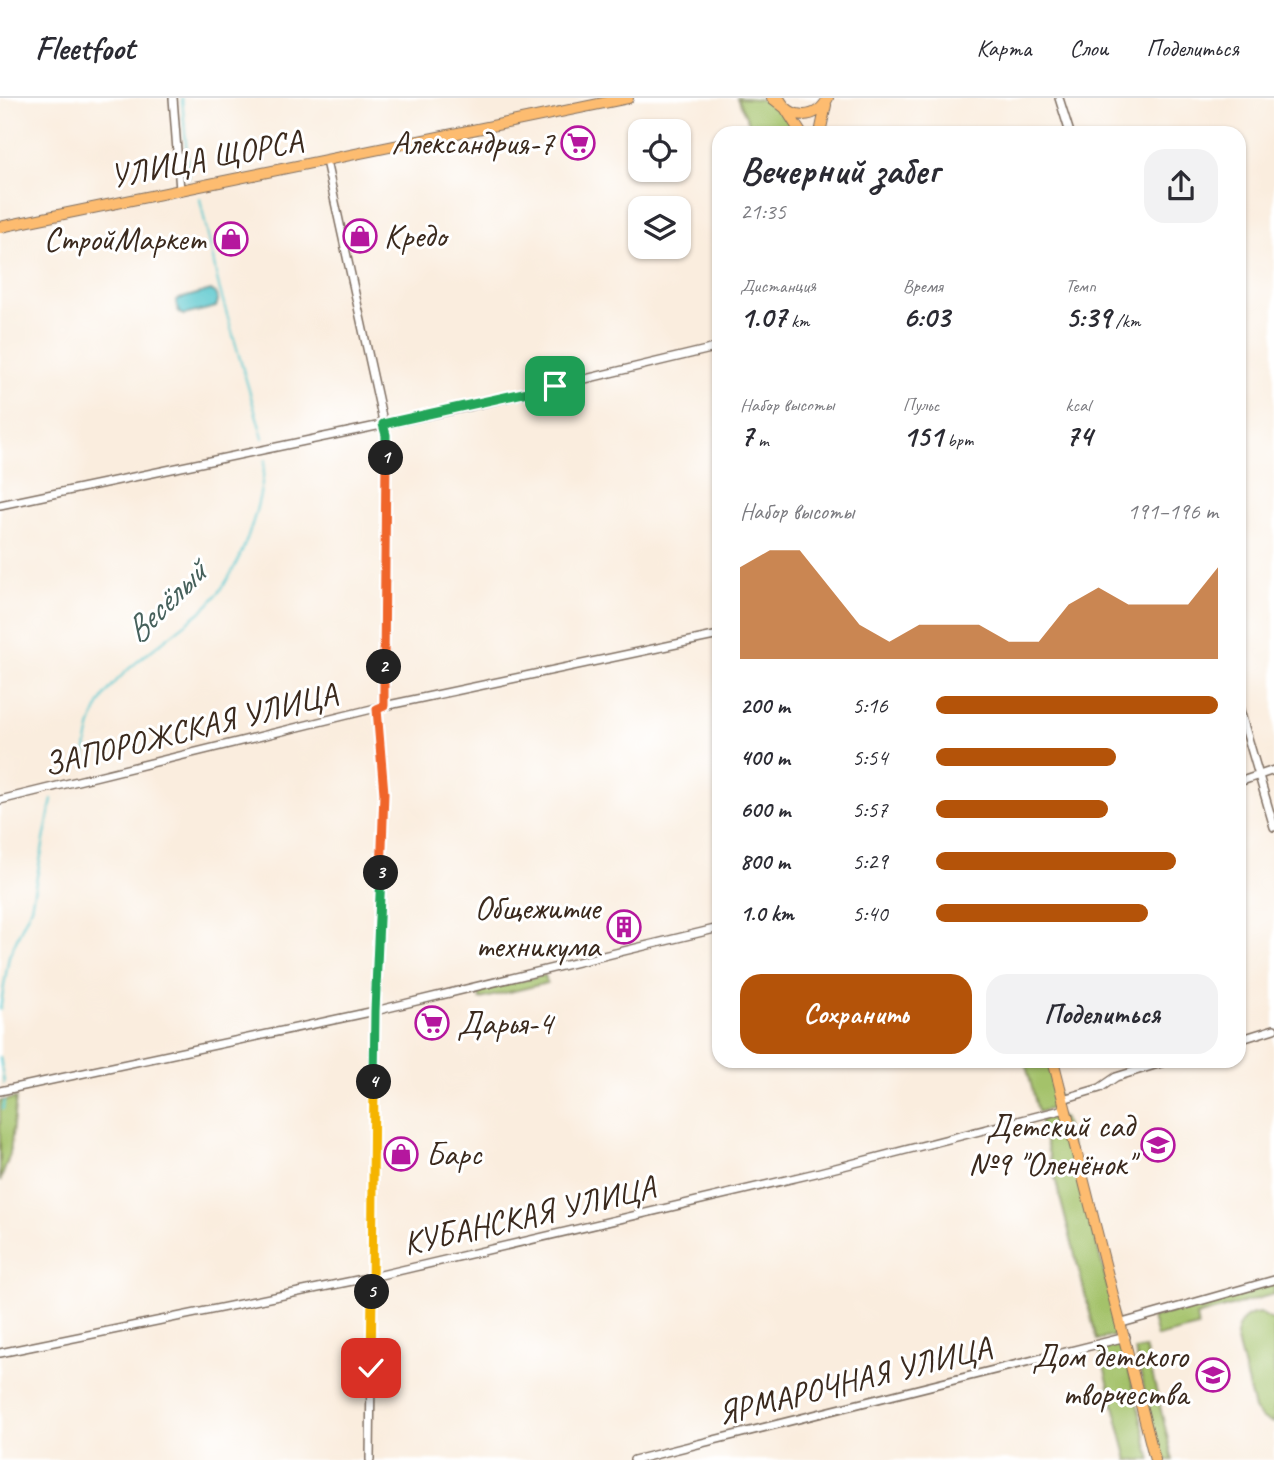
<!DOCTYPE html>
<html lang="ru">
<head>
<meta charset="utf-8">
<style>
  body { margin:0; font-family:Caveat,sans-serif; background:#f2f2f3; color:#2b2b33; height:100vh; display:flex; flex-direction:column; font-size:26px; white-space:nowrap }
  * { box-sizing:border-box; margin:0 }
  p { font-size:23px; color:#7c7c81 }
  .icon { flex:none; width:38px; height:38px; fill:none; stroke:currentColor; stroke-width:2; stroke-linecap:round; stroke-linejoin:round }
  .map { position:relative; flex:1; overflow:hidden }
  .details { position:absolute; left:712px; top:28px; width:534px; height:942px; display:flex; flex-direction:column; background:#fff; border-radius:21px; box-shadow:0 2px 5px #0004 }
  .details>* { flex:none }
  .buttons { position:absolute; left:628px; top:21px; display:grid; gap:14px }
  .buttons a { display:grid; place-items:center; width:63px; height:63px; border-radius:14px; background:#fff; box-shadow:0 2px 5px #0004; font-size:35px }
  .pin { position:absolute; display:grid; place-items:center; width:60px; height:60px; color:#fff; margin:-30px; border-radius:14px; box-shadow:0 4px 10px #0006 }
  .km { position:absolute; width:35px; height:35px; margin:-18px; border-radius:50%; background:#222; color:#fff; font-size:19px; line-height:35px; text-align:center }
  .round { display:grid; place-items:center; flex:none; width:74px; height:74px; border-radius:21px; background:#f2f2f3 }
  .headline { display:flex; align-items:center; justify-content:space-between; height:119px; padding:0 28px }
  h1 { font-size:38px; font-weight:700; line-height:52px }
  .stats { display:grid; grid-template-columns:repeat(3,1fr); gap:10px; height:119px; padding:7px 28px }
  .stats div { display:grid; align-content:center }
  .stats b { font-size:30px; font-weight:700 }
  .stats small { font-size:19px; font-weight:400 }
  .stats p { font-size:19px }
  .chart { height:196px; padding:14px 28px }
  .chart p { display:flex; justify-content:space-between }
  .chart svg { width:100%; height:126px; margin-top:7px; fill:#b45309; opacity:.7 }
  .cta { display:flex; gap:14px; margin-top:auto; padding:14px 28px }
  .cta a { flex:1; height:80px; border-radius:21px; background:#b45309; color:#fff; font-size:28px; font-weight:700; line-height:80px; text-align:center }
  .cta a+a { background:#f2f2f3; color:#2b2b33 }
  ul { padding:0 28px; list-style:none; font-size:23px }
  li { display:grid; grid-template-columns:112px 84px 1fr; align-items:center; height:52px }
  li i { height:18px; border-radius:9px; background:#b45309 }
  header { display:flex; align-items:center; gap:42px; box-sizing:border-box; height:98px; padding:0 35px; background:#fff; border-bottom:2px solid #e1e1e2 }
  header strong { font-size:33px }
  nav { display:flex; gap:38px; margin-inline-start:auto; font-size:24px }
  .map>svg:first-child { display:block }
</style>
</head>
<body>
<header>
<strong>Fleetfoot</strong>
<nav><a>Карта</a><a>Слои</a><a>Поделиться</a></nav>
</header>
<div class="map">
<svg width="1274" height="1362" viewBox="0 0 1274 1362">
  <rect width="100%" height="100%" fill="#fff"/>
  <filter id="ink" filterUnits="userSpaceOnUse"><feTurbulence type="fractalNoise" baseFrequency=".0143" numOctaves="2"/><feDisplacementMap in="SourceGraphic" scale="14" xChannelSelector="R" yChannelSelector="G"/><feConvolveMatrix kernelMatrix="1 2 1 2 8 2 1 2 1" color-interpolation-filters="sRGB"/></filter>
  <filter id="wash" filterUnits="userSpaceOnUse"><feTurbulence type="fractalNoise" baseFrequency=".00686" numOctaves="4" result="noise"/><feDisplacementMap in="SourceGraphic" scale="28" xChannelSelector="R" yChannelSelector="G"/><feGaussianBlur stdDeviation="1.57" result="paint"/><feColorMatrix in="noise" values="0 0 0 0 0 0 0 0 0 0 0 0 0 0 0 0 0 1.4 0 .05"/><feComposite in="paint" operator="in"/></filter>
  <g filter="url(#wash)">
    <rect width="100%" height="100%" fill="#faedde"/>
    <path fill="#a4c26a" stroke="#707644" stroke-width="2" d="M737,0C775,0 776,5 797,35H754Z
      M545,877L547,885L480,901L478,893Z
      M1025,963H1048L1059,1002L1054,1010L1038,1014Z
      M16,1000L10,1056L0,1084V1003Z
      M1057,1017L1064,1021L1119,1231L1113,1238L1097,1242L1040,1022Z
      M1274,1185V1196L1196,1218L1198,1229L1157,1239L1152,1220Z
      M1260,1215L1274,1223V1325L1262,1321L1254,1311L1236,1239C1237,1225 1245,1216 1260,1215Z
      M1117,1245L1123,1248L1151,1362H1128L1099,1249Z
      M1145,1250L1149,1263L1173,1362H1161L1135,1252Z"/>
    <path fill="#5bc8ce" stroke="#4b7976" stroke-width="2" d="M211,192L215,195L218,202L216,209L184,217L179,215L176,202Z"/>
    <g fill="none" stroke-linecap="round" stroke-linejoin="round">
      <path stroke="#5bc8ce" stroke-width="2" d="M182,0L189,79
        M200,101L219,189L263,340
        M85,669C86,596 123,575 176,533C187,524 199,516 209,506C242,470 261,410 265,362
        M0,912L9,858L31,809L52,701
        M0,959L4,985
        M3,1011L4,1003"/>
    </g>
  </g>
  <g filter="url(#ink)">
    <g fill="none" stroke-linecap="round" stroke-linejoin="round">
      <defs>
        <path id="minor" d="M173,0L180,92
          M1059,0L1070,35
          M326,63L386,337L384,608
          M0,407L472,308L719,249
          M1239,609L1274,729
          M1239,684L1274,672
          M0,702L384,608L719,537
          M1239,942L1274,931
          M0,993L375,913L719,830
          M1063,1001L1100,990L1116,979L1171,962
          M1122,1225L1274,1182
          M0,1255L372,1179L816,1075L1065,1011
          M370,1362L375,913L384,695L377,611
          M634,1362L1126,1239"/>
        <path id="major" d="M772,0L785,10L801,35
          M779,0C790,22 817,23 828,0
          M820,35L826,7
          M0,129L628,0
          M1053,962L1155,1362"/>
      </defs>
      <use href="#minor" stroke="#7e6e61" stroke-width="10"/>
      <use href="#major" stroke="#7e6e61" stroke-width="12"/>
      <use href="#minor" stroke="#fff" stroke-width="7"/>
      <use href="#major" stroke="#fdbc70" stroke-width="10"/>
    </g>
  </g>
  <g fill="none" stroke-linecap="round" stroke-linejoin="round" filter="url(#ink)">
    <defs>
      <path id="split-1" d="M386,360V337L383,326L555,288"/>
      <path id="split-2" d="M384,569L386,360"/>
      <path id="split-3" d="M381,775L384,695L377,611L384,608V569"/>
      <path id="split-4" d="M374,984L375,913L381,775"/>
      <path id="split-5" d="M372,1194L374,984"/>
      <path id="split-6" d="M371,1270L372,1194"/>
    </defs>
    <use href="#split-1" stroke="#fff" stroke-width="14"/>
    <use href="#split-2" stroke="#fff" stroke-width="14"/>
    <use href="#split-3" stroke="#fff" stroke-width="14"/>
    <use href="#split-4" stroke="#fff" stroke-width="14"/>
    <use href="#split-5" stroke="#fff" stroke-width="14"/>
    <use href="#split-6" stroke="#fff" stroke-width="14"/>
    <use href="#split-1" stroke="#22a559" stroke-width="9"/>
    <use href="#split-2" stroke="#f0652b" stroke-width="9"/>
    <use href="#split-3" stroke="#f0652b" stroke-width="9"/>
    <use href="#split-4" stroke="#22a559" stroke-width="9"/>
    <use href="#split-5" stroke="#f5b400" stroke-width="9"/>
    <use href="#split-6" stroke="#f5b400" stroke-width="9"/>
  </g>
  <defs>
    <symbol id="supermarket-ring" viewBox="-11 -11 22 22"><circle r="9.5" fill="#fff" stroke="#b5179e" stroke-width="1.5"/><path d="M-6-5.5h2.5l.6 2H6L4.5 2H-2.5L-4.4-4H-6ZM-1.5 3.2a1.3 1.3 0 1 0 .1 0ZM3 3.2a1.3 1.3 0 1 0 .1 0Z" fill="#b5179e"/></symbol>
    <symbol id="shop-ring" viewBox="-11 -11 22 22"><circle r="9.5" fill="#fff" stroke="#b5179e" stroke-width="1.5"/><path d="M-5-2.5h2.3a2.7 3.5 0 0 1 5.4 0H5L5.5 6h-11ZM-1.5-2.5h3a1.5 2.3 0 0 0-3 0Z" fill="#b5179e"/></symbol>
    <symbol id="building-ring" viewBox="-11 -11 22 22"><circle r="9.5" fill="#fff" stroke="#b5179e" stroke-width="1.5"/><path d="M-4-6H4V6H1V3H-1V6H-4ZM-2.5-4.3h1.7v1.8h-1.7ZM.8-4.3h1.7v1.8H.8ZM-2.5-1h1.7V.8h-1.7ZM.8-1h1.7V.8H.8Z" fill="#b5179e"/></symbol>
    <symbol id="school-ring" viewBox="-11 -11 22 22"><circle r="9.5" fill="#fff" stroke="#b5179e" stroke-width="1.5"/><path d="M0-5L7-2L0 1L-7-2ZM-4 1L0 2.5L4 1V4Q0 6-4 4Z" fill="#b5179e"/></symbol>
  </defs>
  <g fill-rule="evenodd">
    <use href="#supermarket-ring" x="559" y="26" width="38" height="38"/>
    <use href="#shop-ring" x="341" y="119" width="38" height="38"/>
    <use href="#shop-ring" x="212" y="122" width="38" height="38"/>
    <use href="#building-ring" x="605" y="810" width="38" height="38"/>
    <use href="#supermarket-ring" x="413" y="906" width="38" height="38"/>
    <use href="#school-ring" x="1139" y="1028" width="38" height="38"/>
    <use href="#shop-ring" x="382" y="1037" width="38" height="38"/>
    <use href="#school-ring" x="1194" y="1258" width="38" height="38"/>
  </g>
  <g text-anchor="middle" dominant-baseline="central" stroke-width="6" stroke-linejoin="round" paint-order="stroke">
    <g font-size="33" fill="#3b2a1e" stroke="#fff" text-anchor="end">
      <text x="554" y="45">Александрия-7</text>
      <text x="384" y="138" text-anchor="start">Кредо</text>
      <text x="206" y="141">СтройМаркет</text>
      <text x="600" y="810">Общежитие<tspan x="600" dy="38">техникума</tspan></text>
      <text x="457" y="925" text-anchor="start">Дарья-4</text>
      <text x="1134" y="1028">Детский сад<tspan x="1134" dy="38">№9 "Оленёнок"</tspan></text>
      <text x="426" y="1056" text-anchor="start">Барс</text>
      <text x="1188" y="1258">Дом детского<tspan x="1188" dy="38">творчества</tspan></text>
    </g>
    <g font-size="33" fill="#3b2a1e" stroke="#fff">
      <text transform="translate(206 60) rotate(-11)">УЛИЦА ЩОРСА</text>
      <text transform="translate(190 631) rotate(-14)">ЗАПОРОЖСКАЯ УЛИЦА</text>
      <text transform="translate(529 1117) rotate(-13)">КУБАНСКАЯ УЛИЦА</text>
      <text transform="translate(854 1282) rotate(-14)">ЯРМАРОЧНАЯ УЛИЦА</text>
    </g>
    <g font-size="35" font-style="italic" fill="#46615c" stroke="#fff">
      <text transform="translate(165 504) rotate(-45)">Весёлый</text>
    </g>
  </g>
</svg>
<div class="buttons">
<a><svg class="icon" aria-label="locate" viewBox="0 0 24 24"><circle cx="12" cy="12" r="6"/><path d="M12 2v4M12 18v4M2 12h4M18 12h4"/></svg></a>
<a><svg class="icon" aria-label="layers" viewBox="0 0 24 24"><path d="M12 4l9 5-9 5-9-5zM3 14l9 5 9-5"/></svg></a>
</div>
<div class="pin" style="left:555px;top:288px;background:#1e9e55"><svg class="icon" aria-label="arrive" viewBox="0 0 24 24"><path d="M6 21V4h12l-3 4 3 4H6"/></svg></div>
<div class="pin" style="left:371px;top:1270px;background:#d93025"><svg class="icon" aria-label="check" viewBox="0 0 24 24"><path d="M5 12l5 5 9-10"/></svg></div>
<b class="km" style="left:386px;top:360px">1</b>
<b class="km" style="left:384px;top:569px">2</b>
<b class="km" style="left:381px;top:775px">3</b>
<b class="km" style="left:374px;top:984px">4</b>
<b class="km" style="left:372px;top:1194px">5</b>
<section class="details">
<div class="headline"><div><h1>Вечерний забег</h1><p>21:35</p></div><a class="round"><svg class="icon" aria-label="share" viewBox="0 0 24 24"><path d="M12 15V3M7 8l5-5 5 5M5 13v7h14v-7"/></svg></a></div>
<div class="stats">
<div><p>Дистанция</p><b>1.07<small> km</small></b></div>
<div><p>Время</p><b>6:03</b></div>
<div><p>Темп</p><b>5:39<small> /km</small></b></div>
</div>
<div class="stats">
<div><p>Набор высоты</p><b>7<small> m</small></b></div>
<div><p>Пульс</p><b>151<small> bpm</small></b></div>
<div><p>kcal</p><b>74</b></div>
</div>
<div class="chart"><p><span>Набор высоты</span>191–196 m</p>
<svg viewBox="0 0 160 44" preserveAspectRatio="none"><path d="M0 44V12L10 6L20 6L30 19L40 32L50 38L60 32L70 32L80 32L90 38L100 38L110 25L120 19L130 25L140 25L150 25L160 12V44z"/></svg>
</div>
<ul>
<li><b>200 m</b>5:16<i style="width:100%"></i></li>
<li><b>400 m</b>5:54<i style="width:64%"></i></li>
<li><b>600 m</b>5:57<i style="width:61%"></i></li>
<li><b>800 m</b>5:29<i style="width:85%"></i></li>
<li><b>1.0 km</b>5:40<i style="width:75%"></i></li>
</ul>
<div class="cta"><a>Сохранить</a><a>Поделиться</a></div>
</section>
</div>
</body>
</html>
